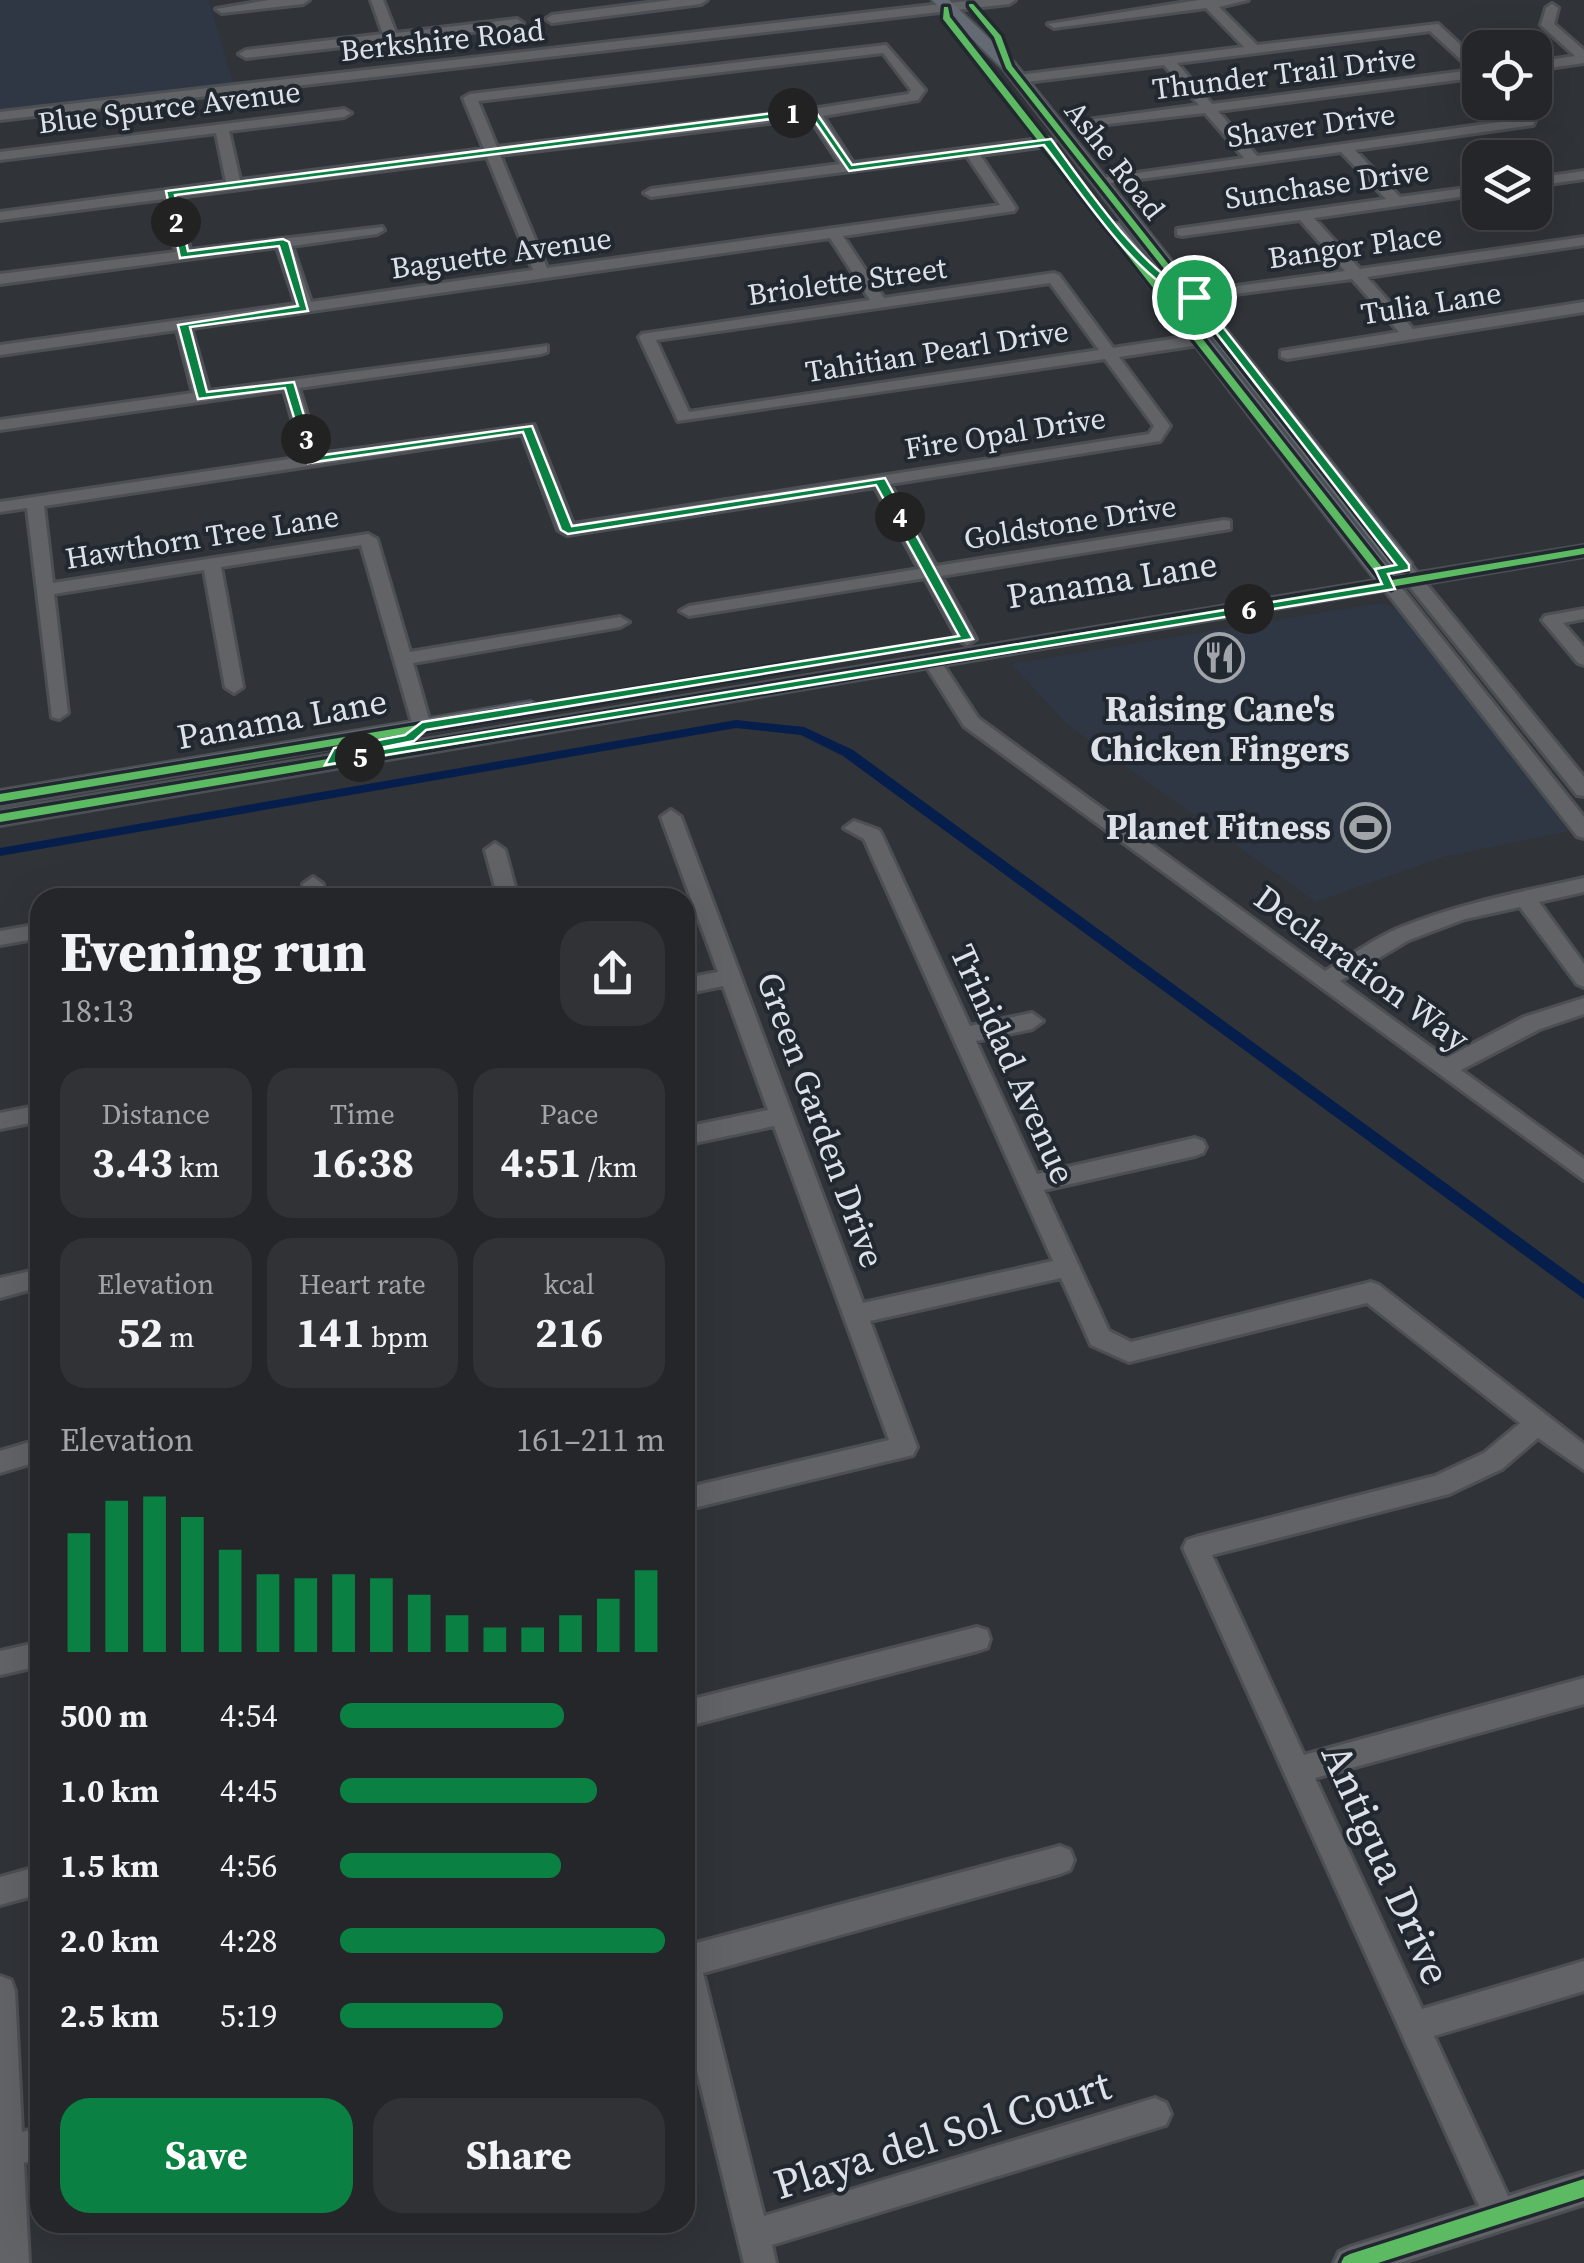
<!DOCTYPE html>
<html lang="en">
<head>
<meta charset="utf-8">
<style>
  body { margin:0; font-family:"Source Serif 4",serif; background:#303236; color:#f1f3f6; height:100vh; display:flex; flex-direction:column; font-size:38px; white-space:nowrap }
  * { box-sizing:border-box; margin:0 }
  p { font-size:32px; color:#a3a5a8 }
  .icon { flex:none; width:55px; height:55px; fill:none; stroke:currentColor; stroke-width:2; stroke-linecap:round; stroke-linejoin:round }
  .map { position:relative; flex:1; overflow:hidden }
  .details { position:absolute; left:30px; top:888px; width:665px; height:1345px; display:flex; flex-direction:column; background:#24262a; border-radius:30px; box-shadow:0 10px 40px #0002,0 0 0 2px #414347 }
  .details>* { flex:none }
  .fabs { position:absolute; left:1462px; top:30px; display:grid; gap:20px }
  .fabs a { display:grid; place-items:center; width:90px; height:90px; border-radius:20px; background:#24262a; box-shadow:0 10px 40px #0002,0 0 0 2px #414347; font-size:50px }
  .pin { position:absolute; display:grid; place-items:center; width:85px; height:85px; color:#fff; margin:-42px; border:5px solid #fff; border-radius:50%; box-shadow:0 2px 10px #0007 }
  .km { position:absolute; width:50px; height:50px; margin:-25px; border-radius:50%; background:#222; color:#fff; font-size:28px; line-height:50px; text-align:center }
  .round { display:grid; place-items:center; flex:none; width:105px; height:105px; border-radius:30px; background:#303236 }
  .head { display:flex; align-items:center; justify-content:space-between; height:170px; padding:0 30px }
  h1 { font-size:55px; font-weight:700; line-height:75px }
  .stats { display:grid; grid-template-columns:repeat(3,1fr); gap:15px; height:170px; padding:10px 30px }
  .stats div { display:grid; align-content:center; border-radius:25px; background:#303236; text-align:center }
  .stats b { font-size:42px; font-weight:700 }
  .stats small { font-size:28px; font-weight:400 }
  .stats p { font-size:28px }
  .chart { height:280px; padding:20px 30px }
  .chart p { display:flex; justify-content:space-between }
  .chart svg { width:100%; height:180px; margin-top:10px; stroke:#0b8043; stroke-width:6 }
  .action { display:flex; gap:20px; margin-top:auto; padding:20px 30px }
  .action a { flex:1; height:115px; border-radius:30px; background:#0b8043; color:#fff; font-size:40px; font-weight:700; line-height:115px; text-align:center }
  .action a+a { background:#303236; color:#f1f3f6 }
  ul { padding:0 30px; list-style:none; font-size:32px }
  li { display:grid; grid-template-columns:160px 120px 1fr; align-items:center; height:75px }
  li i { height:25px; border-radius:12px; background:#0b8043 }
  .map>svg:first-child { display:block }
</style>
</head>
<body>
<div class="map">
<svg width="1584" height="2263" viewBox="0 0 1584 2263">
  <rect width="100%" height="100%" fill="#303338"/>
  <path fill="#2f3744" d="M0,0H209L233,83L0,109Z
    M1380,603L1403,610L1569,831L1443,857L1316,902L1067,724L1011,664Z"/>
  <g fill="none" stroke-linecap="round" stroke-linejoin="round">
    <path fill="#061e4b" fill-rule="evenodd" d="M736,720L804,727L853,750L1584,1284V1299L843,756L801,735L736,728L0,856V848Z"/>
    <defs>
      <path id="minor" d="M269,0H309L303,4L222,13L216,9Z
        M371,0H383L396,33L517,19L523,23L517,27L399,40L402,48L395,52L386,42L246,58L239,54L246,50L383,34Z
        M671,0H707L701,4L552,23L546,19L552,15Z
        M976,0H1015L1009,4L0,120V112Z
        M1199,0H1248L1219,7L1257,45L1438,24L1480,63V77L1218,111L1257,156L1522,119L1509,102H1523L1537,116L1533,125L1355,150L1400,197L1480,186V194L1314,218L1360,269L1584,237V245L1367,277L1413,329L1584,302V312L1287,359L1281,357V351L1399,332L1352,279L1189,300V294L1194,292L1345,271L1300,220L1182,236L1177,235V229L1386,199L1341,152L1096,185L1094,182L1101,178L1244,158L1205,113L1090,126V120L1095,119L1199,105L1164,65L1019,83L1012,79L1019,75L1244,47L1206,8L1054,28L1048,24ZM1430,31L1472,70L1212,104L1177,63Z
        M1552,4L1558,8L1554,24L1584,50V63L1535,70V62L1575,56L1541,25L1546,8Z
        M886,45L925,90L918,100L823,116L853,163L1047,138L1054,142L1047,146L980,155L1016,208L1014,211L843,236L884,298L1054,273L1059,275L1113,348L1198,335L1206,340L1198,345L1119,357L1170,426L1160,441L890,484L936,566L1224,520L1230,521V529L941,576L976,639L967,645L958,639L925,578L689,616L680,611L689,606L919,569L875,487L567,535L558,530L522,434L44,506L53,583L368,534L377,539L410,652L620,617L629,622L620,627L413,663L431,726L422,732L413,726L361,545L221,567L243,687L234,693L225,687L204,570L54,594L68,713L59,719L52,717L27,508L0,512V502L303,457L284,390L0,430V420L193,393L177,330L0,355V345L296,304L277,247L0,284V274L176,252L164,199L0,220V212L226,182L216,133L0,160V152L344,109L351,113L344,117L229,131L240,180L484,149L463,98L470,94ZM883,53L911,90L908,94L806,110L497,147L478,101ZM810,118L840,164L651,189L644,193L651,197L967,156L1000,205L547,268L500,155ZM487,157L533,270L311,302L292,246L377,234L384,230L382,227L190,250L178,197ZM830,238L870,300L642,334L639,337L678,421L1105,359L1154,426L1149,434L573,524L534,425L319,454L299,388L541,354L547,352V346L209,391L191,328ZM1050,283L1099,350L689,412L656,340Z
        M1584,171V179L1535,186V178Z
        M1404,563L1410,564L1584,777V796L1577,795L1398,572V564Z
        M1391,581L1397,582L1584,817V838L1577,836L1385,590L1382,586Z
        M1584,609V619L1563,623L1584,647V665L1578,663L1542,620L1545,616Z
        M932,655L938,657L978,718L1325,971C1349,957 1373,939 1399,928C1460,903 1521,892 1584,878V892L1539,902L1584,964V987L1577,984L1520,907L1465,919L1409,940L1340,981L1446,1058L1524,1017L1584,998V1014L1540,1029L1461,1070L1584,1159V1180L964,726L923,661Z
        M671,810L681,817L863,1303L1053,1261L864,839L844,828L854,821L879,830L882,835L970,1026L1032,1013L1043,1021L1032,1029L976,1041L1037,1174L1195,1138L1203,1141L1206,1147L1203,1153L1195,1156L1044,1190L1109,1331L1131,1342L1371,1282L1379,1285L1584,1444V1470L1538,1438L1502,1469L1449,1494L1212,1555L1304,1755L1584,1678V1704L1315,1778L1422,2009L1584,1961V1991L1434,2036L1508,2196L1584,2172V2204L1400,2263H1334L1339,2252L1350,2247L1479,2206L1183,1548L1187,1540L1196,1537L1435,1476L1484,1453L1520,1423L1367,1303L1129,1362L1091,1345L1061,1278L870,1321L917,1447L913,1455L685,1510V1488L889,1440L774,1126L685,1145V1127L768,1110L723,986L685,994V978L718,972L661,817Z
        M495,843L505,850L518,898H498L485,850Z
        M313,877L323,884L325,898H305L303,884Z
        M40,924V938L0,945V931Z
        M40,1105V1121L0,1129V1113Z
        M40,1269V1287L0,1298V1278Z
        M40,1439V1461L0,1473V1451Z
        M977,1627L987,1630L990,1639L987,1648L977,1651L685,1727V1701Z
        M40,1642V1666L0,1675V1651Z
        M1060,1846L1070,1850L1074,1860L1070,1870L1060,1874L703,1973L764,2216L1155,2098L1166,2103L1171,2114L1166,2125L772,2245L776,2263H744L685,2022V1946Z
        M40,1866V1894L0,1905V1877Z
        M0,1976L11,1980L15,1991L22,2132L40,2127V2159L24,2163L29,2263H0Z"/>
      <path id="major" d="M932,0H949L1015,63L1412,563V573H1396L1003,69Z
        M1107,223H1119L1395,576L1584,545V557L0,826V810L1375,580L1107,231Z
        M531,701L542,708L539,713L0,806V790Z"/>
    </defs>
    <use href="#minor" stroke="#4c4f53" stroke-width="6"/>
    <use href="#major" stroke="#4c4f53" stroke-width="4"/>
    <use href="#minor" fill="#616367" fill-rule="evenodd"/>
    <use href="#major" fill="#646a74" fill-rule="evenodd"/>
    <defs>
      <path id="cycleway" d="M969,4H973L1001,36L1012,66L1407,566V570H1401L1006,68L994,37L969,6Z
        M944,7H948L950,17L1392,580L1584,548V554L1396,586L1391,589L1387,587L0,822V814L1383,582L943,19Z
        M794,663L799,666L798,668L0,802V794Z
        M1584,2179V2197L1378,2263H1341L1344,2257L1350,2254Z"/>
    </defs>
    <use href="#cycleway" stroke="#222830" stroke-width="7"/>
    <use href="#cycleway" fill="#5cba63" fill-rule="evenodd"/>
  </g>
  <path fill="#0b8043" stroke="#fff" stroke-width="2.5" fill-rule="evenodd" d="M813,108L852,165L1051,139C1083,182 1148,280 1198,295L1409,565V570L1388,574L1395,589L325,765L334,748L405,735L422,722L959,636L876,485L568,534L561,530L523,432L308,463L285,388L198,399L178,325L298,306L279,246L180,258L166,191ZM810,114L849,171L1044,145C1077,187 1140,285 1190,299L1396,565L1375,569L1382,584L346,755L414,741L426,730L973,639L885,478L572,526L532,426L316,456L294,382L207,392L190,327L308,311L289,242L283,239L188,251L175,195Z"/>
  <defs>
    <symbol id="restaurant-ring" viewBox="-11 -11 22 22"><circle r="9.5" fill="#222830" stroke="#a1a5aa" stroke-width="1.5"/><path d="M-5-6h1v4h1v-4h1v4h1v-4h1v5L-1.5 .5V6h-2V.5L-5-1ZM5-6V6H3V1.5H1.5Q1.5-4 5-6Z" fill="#a1a5aa"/></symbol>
    <symbol id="stadium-ring" viewBox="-11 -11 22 22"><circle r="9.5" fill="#222830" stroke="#a1a5aa" stroke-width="1.5"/><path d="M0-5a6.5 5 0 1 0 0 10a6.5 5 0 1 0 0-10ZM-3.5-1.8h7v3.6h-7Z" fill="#a1a5aa"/></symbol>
  </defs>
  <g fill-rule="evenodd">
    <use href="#restaurant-ring" x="1192" y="630" width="55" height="55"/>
    <use href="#stadium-ring" x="1338" y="800" width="55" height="55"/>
  </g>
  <g text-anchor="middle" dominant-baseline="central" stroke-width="8" stroke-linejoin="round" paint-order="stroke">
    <g font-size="30" fill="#dee2e8" stroke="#222830">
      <text transform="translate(442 40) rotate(-6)">Berkshire Road</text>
      <text transform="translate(1284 73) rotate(-7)">Thunder Trail Drive</text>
      <text transform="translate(169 107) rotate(-7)">Blue Spurce Avenue</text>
      <text transform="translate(1311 125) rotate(-8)">Shaver Drive</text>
      <text transform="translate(1115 160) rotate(52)">Ashe Road</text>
      <text transform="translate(1327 184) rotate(-8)">Sunchase Drive</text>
      <text transform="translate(1355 246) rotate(-8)">Bangor Place</text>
      <text transform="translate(501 253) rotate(-8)">Baguette Avenue</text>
      <text transform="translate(847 281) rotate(-8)">Briolette Street</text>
      <text transform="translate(1431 303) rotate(-9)">Tulia Lane</text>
      <text transform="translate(937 351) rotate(-9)">Tahitian Pearl Drive</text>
      <text transform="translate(1005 433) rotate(-9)">Fire Opal Drive</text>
      <text transform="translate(1070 522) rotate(-9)">Goldstone Drive</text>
      <text transform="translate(202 537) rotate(-9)">Hawthorn Tree Lane</text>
    </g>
    <g font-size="35" fill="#dee2e8" stroke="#222830">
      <text transform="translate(1112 580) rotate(-9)">Panama Lane</text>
      <text transform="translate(282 719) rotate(-10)">Panama Lane</text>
      <text transform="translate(1362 968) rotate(36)">Declaration Way</text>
      <text transform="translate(1013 1064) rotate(66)">Trinidad Avenue</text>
      <text transform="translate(821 1120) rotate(70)">Green Garden Drive</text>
    </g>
    <g font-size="35" font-weight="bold" fill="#dee2e8" stroke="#222830">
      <text x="1220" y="709">Raising Cane's<tspan x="1220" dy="40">Chicken Fingers</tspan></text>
      <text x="1331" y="827" text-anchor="end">Planet Fitness</text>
    </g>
    <g font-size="42" fill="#dee2e8" stroke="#222830">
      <text transform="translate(1387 1864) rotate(66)">Antigua Drive</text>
      <text transform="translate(942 2134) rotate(-17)">Playa del Sol Court</text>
    </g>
  </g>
</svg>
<div class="fabs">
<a><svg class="icon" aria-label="locate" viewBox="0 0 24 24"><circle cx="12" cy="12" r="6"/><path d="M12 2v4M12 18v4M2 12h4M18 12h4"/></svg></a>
<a><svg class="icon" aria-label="layers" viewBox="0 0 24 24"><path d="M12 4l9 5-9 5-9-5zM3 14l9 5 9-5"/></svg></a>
</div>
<div class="pin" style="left:1194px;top:297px;background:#1e9e55"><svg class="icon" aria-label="arrive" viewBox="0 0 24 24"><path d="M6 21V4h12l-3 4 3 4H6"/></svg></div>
<b class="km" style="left:793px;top:113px">1</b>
<b class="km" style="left:176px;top:222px">2</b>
<b class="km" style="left:306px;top:439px">3</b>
<b class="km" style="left:900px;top:517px">4</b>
<b class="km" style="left:360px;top:757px">5</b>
<b class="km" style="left:1249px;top:609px">6</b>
<section class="details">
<div class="head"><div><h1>Evening run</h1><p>18:13</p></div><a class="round"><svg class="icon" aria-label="share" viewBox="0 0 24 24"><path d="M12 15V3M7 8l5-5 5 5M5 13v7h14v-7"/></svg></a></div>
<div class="stats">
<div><p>Distance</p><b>3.43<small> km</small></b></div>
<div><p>Time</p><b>16:38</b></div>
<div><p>Pace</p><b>4:51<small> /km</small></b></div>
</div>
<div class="stats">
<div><p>Elevation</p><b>52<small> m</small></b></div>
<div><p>Heart rate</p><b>141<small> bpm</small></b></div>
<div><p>kcal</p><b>216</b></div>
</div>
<div class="chart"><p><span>Elevation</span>161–211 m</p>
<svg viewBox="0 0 160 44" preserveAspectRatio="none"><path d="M5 44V15M15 44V7M25 44V6M35 44V11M45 44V19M55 44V25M65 44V26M75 44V25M85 44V26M95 44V30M105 44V35M115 44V38M125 44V38M135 44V35M145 44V31M155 44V24"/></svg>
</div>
<ul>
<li><b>500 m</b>4:54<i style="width:69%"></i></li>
<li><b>1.0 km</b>4:45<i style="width:79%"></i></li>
<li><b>1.5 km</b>4:56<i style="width:68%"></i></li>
<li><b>2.0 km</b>4:28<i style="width:100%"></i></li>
<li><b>2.5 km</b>5:19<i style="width:50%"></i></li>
</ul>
<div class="action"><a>Save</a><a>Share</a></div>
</section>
</div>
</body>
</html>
